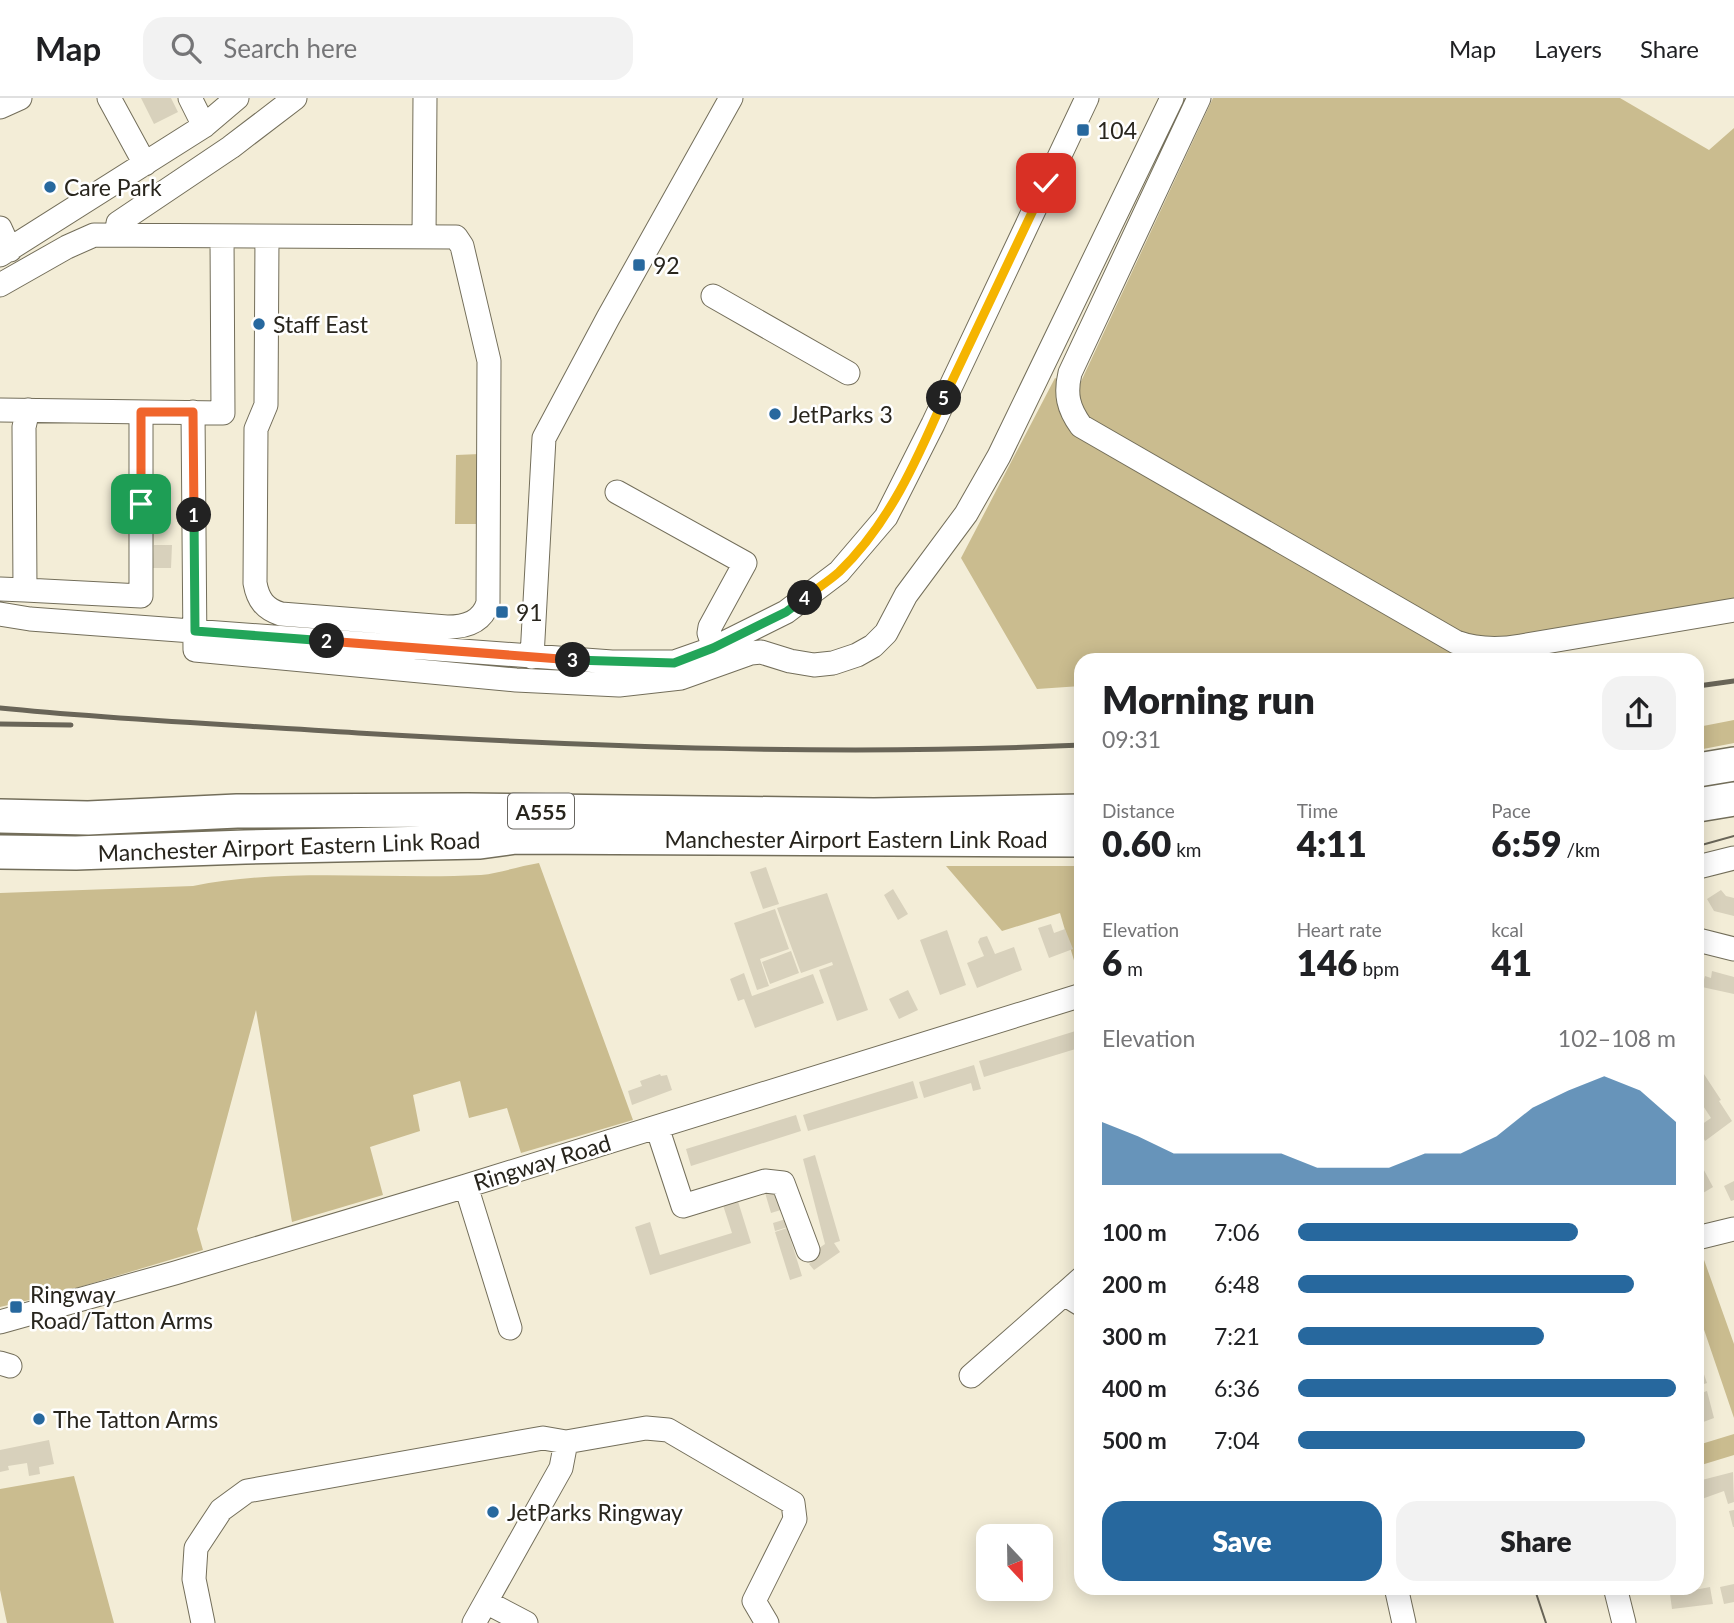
<!DOCTYPE html>
<html lang="en">
<head>
<meta charset="utf-8">
<style>
  body { margin:0; font-family:Lato,sans-serif; background:#f2f2f2; color:#202124; height:100vh; display:flex; flex-direction:column; font-size:26px; white-space:nowrap }
  * { box-sizing:border-box; margin:0 }
  p { font-size:23px; color:#757577 }
  .icon { flex:none; width:38px; height:38px; fill:none; stroke:currentColor; stroke-width:2; stroke-linecap:round; stroke-linejoin:round }
  .map { position:relative; flex:1; overflow:hidden }
  .details { position:absolute; left:1074px; top:555px; width:630px; height:942px; display:flex; flex-direction:column; background:#fff; border-radius:21px; box-shadow:0 4px 18px #0003 }
  .details>* { flex:none }
  .needle { width:46px; rotate:158deg }
  .fabs { position:absolute; left:976px; top:1426px; display:grid; gap:14px }
  .fabs a { display:grid; place-items:center; width:77px; height:77px; border-radius:14px; background:#fff; box-shadow:0 4px 18px #0003; font-size:35px }
  .pin { position:absolute; display:grid; place-items:center; width:60px; height:60px; color:#fff; margin:-30px; border-radius:14px; box-shadow:0 4px 10px #0006 }
  .km { position:absolute; width:35px; height:35px; margin:-18px; border-radius:50%; background:#222; color:#fff; font-size:19px; line-height:35px; text-align:center }
  .round { display:grid; place-items:center; flex:none; width:74px; height:74px; border-radius:21px; background:#f2f2f2 }
  .head { display:flex; align-items:center; justify-content:space-between; height:119px; padding:0 28px }
  h1 { font-size:38px; font-weight:800; line-height:52px }
  .figures { display:grid; grid-template-columns:repeat(3,1fr); gap:10px; height:119px; padding:7px 28px }
  .figures div { display:grid; align-content:center }
  .figures b { font-size:35px; font-weight:800 }
  .figures small { font-size:19px; font-weight:400 }
  .figures p { font-size:19px }
  .chart { height:196px; padding:14px 28px }
  .chart p { display:flex; justify-content:space-between }
  .chart svg { width:100%; height:126px; margin-top:7px; fill:#27689e; opacity:.7 }
  .button { display:flex; gap:14px; margin-top:auto; padding:14px 28px }
  .button a { flex:1; height:80px; border-radius:21px; background:#27689e; color:#fff; font-size:28px; font-weight:800; line-height:80px; text-align:center }
  .button a+a { background:#f2f2f2; color:#202124 }
  ul { padding:0 28px; list-style:none; font-size:23px }
  li { display:grid; grid-template-columns:112px 84px 1fr; align-items:center; height:52px }
  li i { height:18px; border-radius:9px; background:#27689e }
  header { display:flex; align-items:center; gap:42px; box-sizing:border-box; height:98px; padding:0 35px; background:#fff; border-bottom:2px solid #e0e0e0 }
  header strong { font-size:33px }
  nav { display:flex; gap:38px; margin-inline-start:auto; font-size:24px }
  .search { width:490px; height:63px; background:#f2f2f2; display:flex; align-items:center; gap:18px; box-sizing:border-box; padding:0 24px; border-radius:21px; color:#757577; font-size:26px }
  .map>svg:first-child { display:block }
</style>
</head>
<body>
<header>
<strong>Map</strong>
<div class="search"><svg class="icon" aria-label="search" viewBox="0 0 24 24"><circle cx="10" cy="10" r="6"/><path d="M15 15l6 6"/></svg>Search here</div>
<nav><a>Map</a><a>Layers</a><a>Share</a></nav>
</header>
<div class="map">
<svg width="1734" height="1525" viewBox="0 0 1734 1525">
  <rect width="100%" height="100%" fill="#f3edd7"/>
  <path fill="#cabc8f" d="M1213,0H1620L1709,52L1734,30V519L1492,562H1082L1081,588L1037,591L961,460L1055,280L1078,290Z
    M480,356V426H455L456,357Z
    M1734,622V645L1698,652V629Z
    M539,765L633,1022L521,1055L507,1010L469,1020L460,983L413,997L420,1033L370,1049L383,1097L292,1124L256,912L197,1131L203,1152L63,1194L0,1209V795L193,788C287,769 386,782 481,777C500,775 520,768 539,765Z
    M946,768H1081V875L1078,876L1060,815L1002,833Z
    M1703,1159L1734,1246V1320L1698,1214V1161Z
    M1734,1336V1357L1698,1368V1347Z
    M74,1378L114,1525H7L0,1492V1391Z"/>
  <path fill="#d8d1bc" d="M141,0H171L178,14L154,26Z
    M154,447H172L171,470H153Z
    M766,769L779,806L763,811L750,774Z
    M893,791L908,816L898,822L884,797Z
    M1721,792L1726,798L1734,800V818L1714,813L1707,801Z
    M827,795L868,912L837,923L819,872L833,867L832,864L801,875L777,810Z
    M775,811L789,851L760,861L769,888L757,892L734,825Z
    M1051,826L1054,835L1065,831L1073,851L1049,860L1038,830Z
    M947,832L966,887L940,897L920,842Z
    M987,838L995,856L1014,849L1022,872L977,890L967,865L984,858L978,844L980,840Z
    M791,853L799,875L770,886L762,864Z
    M1712,873L1734,879V896L1702,889L1705,878L1711,880Z
    M744,875L752,898L813,876L824,905L755,930L744,901L738,903L730,881Z
    M908,892L918,912L899,921L889,901Z
    M1082,931V949L984,979L979,963Z
    M974,967L981,991L973,993L971,985L924,1000L919,984Z
    M1698,967L1721,1002L1719,1003L1732,1023L1705,1043L1698,1029L1711,1020L1698,1000Z
    M660,976L661,978L667,977L672,992L632,1007L628,993L642,988L640,983Z
    M913,983L918,1000L808,1033L803,1017Z
    M796,1017L801,1033L691,1068L686,1051Z
    M815,1057L840,1143L834,1145L840,1154L814,1172L809,1166L813,1163L809,1157L825,1146L803,1061Z
    M1698,1061L1713,1089L1698,1098Z
    M1734,1083V1102L1731,1103L1724,1088Z
    M777,1084L784,1111L771,1115L763,1088Z
    M736,1097L751,1145L650,1177L635,1129L650,1124L660,1157L732,1135L721,1101Z
    M786,1121L788,1129L775,1133L773,1125Z
    M787,1130L802,1178L790,1182L775,1134Z
    M1698,1259L1707,1285L1698,1288Z
    M1707,1293L1714,1320L1698,1326V1296Z
    M49,1342L54,1366L39,1369L40,1376L29,1378L27,1365L8,1368L9,1372L0,1374V1352Z
    M1733,1374L1734,1404L1728,1406L1724,1393L1699,1402L1698,1383Z
    M1734,1412V1429H1733L1729,1413Z
    M1734,1486V1504L1724,1506L1720,1489Z
    M1666,1489H1683L1684,1494L1710,1489L1713,1506L1672,1511L1670,1496L1667,1497Z"/>
  <g fill="none" stroke-linecap="round" stroke-linejoin="round">
    <defs>
      <path id="minor" d="M109,0L145,66
        M190,0L204,28
        M1199,0L1070,275C1065,296 1068,310 1081,328L1456,544C1478,552 1498,552 1521,548L1734,512
        M0,9L20,0
        M0,130L10,152
        M117,137L118,125L231,49L295,0
        M424,139L425,0
        M0,157L204,28L237,0
        M0,187L67,149L94,137L456,139L462,148L489,263L488,505C482,524 466,529 447,529L281,516C265,511 258,502 255,485L256,331L266,307L267,139
        M713,198L848,275
        M0,312L223,315L222,139
        M193,314L195,552L516,582L619,587L681,580L751,555L761,554L790,563L814,567L833,565L857,557L873,548L886,535L906,497L966,416L999,358L1172,0
        M617,394L745,465L710,529L709,535L714,550
        M0,491L25,492L24,329L28,312
        M25,492L141,498V314
        M0,516L30,521L612,564H674L714,550L786,514L839,474L886,419L933,326L1087,0
        M532,559L544,340L608,220L731,0
        M1698,769L1734,760
        M1698,842L1734,851
        M657,1029L683,1108L765,1083L783,1085L808,1152
        M466,1088L510,1230
        M1698,1137L1701,1139L1734,1131
        M1064,1196L1082,1180
        M0,1224L175,1175L466,1088L1082,897
        M0,1265L10,1268
        M971,1278L1064,1196L1082,1207
        M1396,1489L1404,1525
        M1615,1489L1624,1525
        M486,1504L526,1525
        M203,1525L194,1481L196,1450L221,1412L247,1393L543,1340L566,1344L646,1330L668,1332L793,1405L795,1421L754,1503L767,1525
        M474,1525L561,1370L566,1344"/>
      <path id="highway" d="M1698,672L1734,666
        M1698,707L1734,701
        M0,718L88,720L237,713L468,712L874,717L1082,713
        M0,754L76,755L245,749L480,744L516,739L1082,742"/>
    </defs>
    <use href="#minor" stroke="#736e5a" stroke-width="25"/>
    <use href="#highway" stroke="#736e5a" stroke-width="36"/>
    <use href="#minor" stroke="#fff" stroke-width="23"/>
    <use href="#highway" stroke="#fff" stroke-width="33"/>
    <path stroke="#696558" stroke-width="2" d="M1698,748L1734,738
      M1534,1489L1546,1525"/>
    <path stroke="#696558" stroke-width="5" d="M1698,588L1734,583
      M0,610C119,622 239,627 358,635C599,649 840,658 1082,647
      M0,626L71,627"/>
  </g>
  <g fill="none" stroke-linecap="round" stroke-linejoin="round">
    <defs>
      <path id="split-1" d="M141,406V314H193L194,417"/>
      <path id="split-2" d="M194,417L195,533L327,543"/>
      <path id="split-3" d="M327,543L573,562"/>
      <path id="split-4" d="M573,562L674,565L713,550L786,514L805,500"/>
      <path id="split-5" d="M805,500C816,491 829,483 839,474C889,426 917,362 944,300"/>
      <path id="split-6" d="M944,300L1046,85"/>
    </defs>
    <use href="#split-1" stroke="#fff" stroke-width="14"/>
    <use href="#split-2" stroke="#fff" stroke-width="14"/>
    <use href="#split-3" stroke="#fff" stroke-width="14"/>
    <use href="#split-4" stroke="#fff" stroke-width="14"/>
    <use href="#split-5" stroke="#fff" stroke-width="14"/>
    <use href="#split-6" stroke="#fff" stroke-width="14"/>
    <use href="#split-1" stroke="#f0652b" stroke-width="9"/>
    <use href="#split-2" stroke="#22a559" stroke-width="9"/>
    <use href="#split-3" stroke="#f0652b" stroke-width="9"/>
    <use href="#split-4" stroke="#22a559" stroke-width="9"/>
    <use href="#split-5" stroke="#f5b400" stroke-width="9"/>
    <use href="#split-6" stroke="#f5b400" stroke-width="9"/>
  </g>
  <g fill="#27689e" stroke="#fff" stroke-width="2.5">
    <rect x="1076" y="25" width="14" height="14" rx="3.5"/>
    <circle cx="50" cy="89" r="7"/>
    <rect x="632" y="160" width="14" height="14" rx="3.5"/>
    <circle cx="259" cy="226" r="7"/>
    <circle cx="775" cy="316" r="7"/>
    <rect x="495" y="507" width="14" height="14" rx="3.5"/>
    <rect x="9" y="1202" width="14" height="14" rx="3.5"/>
    <circle cx="39" cy="1321" r="7"/>
    <circle cx="493" cy="1414" r="7"/>
  </g>
  <g text-anchor="middle" dominant-baseline="central" stroke-width="5" stroke-linejoin="round" paint-order="stroke">
    <rect fill="#fff" stroke="#686661" stroke-width="2" x="508" y="695.5" width="66" height="35" rx="5"/>
    <g font-size="21" font-weight="bold" fill="#28251d">
      <text x="541" y="713">A555</text>
    </g>
    <g font-size="23" fill="#28251d" stroke="#fff" text-anchor="start">
      <text x="1097" y="32">104</text>
      <text x="64" y="89">Care Park</text>
      <text x="653" y="167">92</text>
      <text x="273" y="226">Staff East</text>
      <text x="789" y="316">JetParks 3</text>
      <text x="516" y="514">91</text>
      <text x="30" y="1196">Ringway<tspan x="30" dy="26">Road/Tatton Arms</tspan></text>
      <text x="53" y="1321">The Tatton Arms</text>
      <text x="507" y="1414">JetParks Ringway</text>
    </g>
    <g font-size="23" fill="#28251d" stroke="#fff">
      <text x="856" y="741">Manchester Airport Eastern Link Road</text>
      <text transform="translate(289 748) rotate(-2)">Manchester Airport Eastern Link Road</text>
      <text transform="translate(542 1064) rotate(-17)">Ringway Road</text>
    </g>
  </g>
</svg>
<div class="fabs">
<a><svg class="needle" viewBox="-14 -14 28 28"><path d="M0-13l5 13h-10z" fill="#e53935"/><path d="M0 13l5-13h-10z" fill="#757577"/></svg></a>
</div>
<div class="pin" style="left:141px;top:406px;background:#1e9e55"><svg class="icon" aria-label="arrive" viewBox="0 0 24 24"><path d="M6 21V4h12l-3 4 3 4H6"/></svg></div>
<div class="pin" style="left:1046px;top:85px;background:#d93025"><svg class="icon" aria-label="check" viewBox="0 0 24 24"><path d="M5 12l5 5 9-10"/></svg></div>
<b class="km" style="left:194px;top:417px">1</b>
<b class="km" style="left:327px;top:543px">2</b>
<b class="km" style="left:573px;top:562px">3</b>
<b class="km" style="left:805px;top:500px">4</b>
<b class="km" style="left:944px;top:300px">5</b>
<section class="details">
<div class="head"><div><h1>Morning run</h1><p>09:31</p></div><a class="round"><svg class="icon" aria-label="share" viewBox="0 0 24 24"><path d="M12 15V3M7 8l5-5 5 5M5 13v7h14v-7"/></svg></a></div>
<div class="figures">
<div><p>Distance</p><b>0.60<small> km</small></b></div>
<div><p>Time</p><b>4:11</b></div>
<div><p>Pace</p><b>6:59<small> /km</small></b></div>
</div>
<div class="figures">
<div><p>Elevation</p><b>6<small> m</small></b></div>
<div><p>Heart rate</p><b>146<small> bpm</small></b></div>
<div><p>kcal</p><b>41</b></div>
</div>
<div class="chart"><p><span>Elevation</span>102–108 m</p>
<svg viewBox="0 0 160 44" preserveAspectRatio="none"><path d="M0 44V22L10 27L20 33L30 33L40 33L50 33L60 38L70 38L80 38L90 33L100 33L110 27L120 17L130 11L140 6L150 11L160 22V44z"/></svg>
</div>
<ul>
<li><b>100 m</b>7:06<i style="width:74%"></i></li>
<li><b>200 m</b>6:48<i style="width:89%"></i></li>
<li><b>300 m</b>7:21<i style="width:65%"></i></li>
<li><b>400 m</b>6:36<i style="width:100%"></i></li>
<li><b>500 m</b>7:04<i style="width:76%"></i></li>
</ul>
<div class="button"><a>Save</a><a>Share</a></div>
</section>
</div>
</body>
</html>
